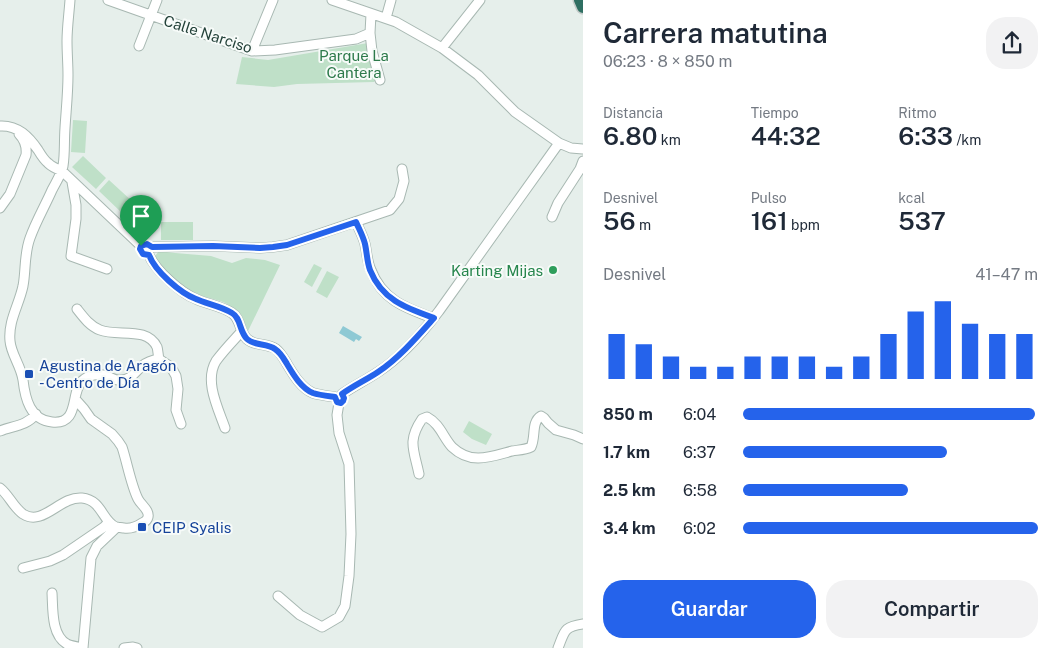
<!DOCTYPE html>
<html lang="es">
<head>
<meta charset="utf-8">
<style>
  body { margin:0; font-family:"Public Sans",sans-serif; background:#f2f2f3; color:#1f2937; height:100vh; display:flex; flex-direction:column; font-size:19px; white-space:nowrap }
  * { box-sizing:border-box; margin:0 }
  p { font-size:16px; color:#747a83 }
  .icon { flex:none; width:28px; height:28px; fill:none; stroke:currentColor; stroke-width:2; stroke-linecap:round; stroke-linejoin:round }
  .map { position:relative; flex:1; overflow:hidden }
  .panel { display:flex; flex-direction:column; background:#fff; width:475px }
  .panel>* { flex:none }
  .pin { position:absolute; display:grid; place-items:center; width:42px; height:42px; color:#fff; margin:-51px -21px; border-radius:50% 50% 50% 0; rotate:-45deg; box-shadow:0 0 5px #0007 }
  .pin .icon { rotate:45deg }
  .round { display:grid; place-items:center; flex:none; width:52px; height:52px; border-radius:20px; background:#f2f2f3 }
  .summary { display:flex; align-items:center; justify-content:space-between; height:85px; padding:0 20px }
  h1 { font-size:28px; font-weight:600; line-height:38px }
  .figures { display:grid; grid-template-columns:repeat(3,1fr); gap:8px; height:85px; padding:5px 20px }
  .figures div { display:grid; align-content:center }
  .figures b { font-size:25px; font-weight:600 }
  .figures small { font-size:14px; font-weight:400 }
  .figures p { font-size:14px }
  .chart { height:140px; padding:10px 20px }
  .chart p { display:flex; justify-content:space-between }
  .chart svg { width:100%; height:90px; margin-top:5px; stroke:#2563eb; stroke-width:6 }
  .action { display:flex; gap:10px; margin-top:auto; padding:10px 20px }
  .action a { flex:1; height:58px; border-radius:20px; background:#2563eb; color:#fff; font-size:20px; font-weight:600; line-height:58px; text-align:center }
  .action a+a { background:#f2f2f3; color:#1f2937 }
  ul { padding:0 20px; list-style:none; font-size:16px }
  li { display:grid; grid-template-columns:80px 60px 1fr; align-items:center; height:38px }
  li i { height:12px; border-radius:6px; background:#2563eb }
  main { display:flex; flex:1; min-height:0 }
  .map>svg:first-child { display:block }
</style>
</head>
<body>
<main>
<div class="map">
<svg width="583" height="648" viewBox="0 0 583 648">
  <rect width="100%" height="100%" fill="#e6efeb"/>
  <path fill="#bfe0c8" d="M368,43L377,78L374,82L297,84L274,87L236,84L242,57L268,60Z
    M73,120L87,121L85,153L71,152Z
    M83,156L106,178L96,189L72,167Z
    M109,180L133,202L122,213L99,191Z
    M134,203L158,225L147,236L124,214Z
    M161,222H193V240H161Z
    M159,251L175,253L211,256L232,263L246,258L265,260L280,265L248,331C244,321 239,313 230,306C224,301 213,299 205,297C185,290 164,275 155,256Z
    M314,264L322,268L312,287L304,282Z
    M327,271L339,277L327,298L316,292Z
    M469,421L492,434L486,445L472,439L463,432Z"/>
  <path fill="#8ec9d4" d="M343,326L362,337L359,341L356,339L354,342L339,333Z"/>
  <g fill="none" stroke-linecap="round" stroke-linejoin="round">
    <defs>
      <path id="minor" d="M70,0C69,14 67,28 67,41C67,53 68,64 68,75C68,93 66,111 65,128C64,141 65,154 63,166C61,175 56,182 52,190C45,206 36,221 30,238C24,254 26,270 23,286C19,305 8,321 10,341C11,354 21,366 23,380C25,398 30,420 52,422C80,425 70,393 82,381C88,375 98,373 107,376C112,378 115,381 121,380C131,380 135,372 142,366C147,362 153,360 159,359
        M108,0L252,51L275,50L356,39L370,33
        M332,0L396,22L442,48L478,75L515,112L559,143L571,148L583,149
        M371,14L370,33L372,51L380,80
        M386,18L391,0
        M139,46L157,0
        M442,48L480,0
        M252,51L273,0
        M0,126C18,125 29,137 38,150C41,155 44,160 48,163C52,167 57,169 62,171L141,246
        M72,182L76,205V219L71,256L107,269
        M0,208L10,194L26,155C27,146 25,140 19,134
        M552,217L558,203L580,169L583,161
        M356,222C359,229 363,236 365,244C367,253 367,262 371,270C382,300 406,308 433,318
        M152,247L213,246L260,248L273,247L287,245L390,210L399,199L404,181L402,169
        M149,255C155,270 181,293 196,299C207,304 221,306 232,313C241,319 239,331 247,339C254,346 267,343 276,349C281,353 284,359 287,364C293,374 301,388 313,393C319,395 328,396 335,397
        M77,309C84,318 90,326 100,330C118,337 147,326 157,347C158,350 158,355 159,359L171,367L176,376L178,389L176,410L181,424
        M342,394C354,386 366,380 378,372C400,358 423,332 439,311L559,143
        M225,428C218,408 204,381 216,361C224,350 233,341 242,331
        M0,431C12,426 27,426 36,414
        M419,474C414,450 407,441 422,419L427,417C440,424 443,437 452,447C471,465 490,457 512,451C518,450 525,450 531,447C536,437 531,422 541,416L544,418L548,423L556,430L574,435L583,439
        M0,488C9,495 13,507 23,514C43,527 60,496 82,498C102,500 102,521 116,527C117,527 123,528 124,528C130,529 136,527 142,523C147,521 150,517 147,511C145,507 140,503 138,499C131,485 127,462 122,447L118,441L112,434L91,419L84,409L76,400
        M23,568L50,561L63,555L104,527L109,522
        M52,593C53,608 51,635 67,644C71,646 78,647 83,648
        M278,596L300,615L322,627L339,617L345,606L349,576L351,534L349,464L339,433L337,415L339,403
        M83,648L91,558L97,546L117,527
        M124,648L133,647L137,648
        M558,648C565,631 563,627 583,624"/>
      <path id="highway" d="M580,0L583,7"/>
    </defs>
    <use href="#minor" stroke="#a8b8b2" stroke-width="11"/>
    <use href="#highway" stroke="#c2cac8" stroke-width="15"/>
    <use href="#minor" stroke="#fff" stroke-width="9"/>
    <use href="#highway" stroke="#2f6f62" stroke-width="12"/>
  </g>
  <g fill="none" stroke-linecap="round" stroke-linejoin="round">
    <defs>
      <path id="route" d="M356,222C359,229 363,236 365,244C367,253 367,262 370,270C382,300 406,308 434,318C417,337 399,358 378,372C366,380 353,386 342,394L344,398L343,401L341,403L337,402L335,397C328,396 319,395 313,393C301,388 293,374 287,364C284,359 281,353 275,349C267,343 254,346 247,339C239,331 241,318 232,313C221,306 207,304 196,299C180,293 155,271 149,255L143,254L140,249L141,246L147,244L152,247L213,246L260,248L273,247L287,245Z"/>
    </defs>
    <use href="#route" stroke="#fff" stroke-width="10"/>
    <use href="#route" stroke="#2563eb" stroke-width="6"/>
  </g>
  <circle fill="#2e9e5b" stroke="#f7fbf9" stroke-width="2" cx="553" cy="270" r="5"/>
  <g fill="#1a4fb4" stroke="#f7fbf9" stroke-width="2">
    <rect x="24" y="369" width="10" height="10" rx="2.5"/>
    <rect x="137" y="522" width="10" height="10" rx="2.5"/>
  </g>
  <g text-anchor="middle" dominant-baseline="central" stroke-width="4" stroke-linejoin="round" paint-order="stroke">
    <g font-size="15" fill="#24423a" stroke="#f7fbf9">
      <text transform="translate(208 34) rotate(18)">Calle Narciso</text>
    </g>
    <g font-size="15" fill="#2d7a4b" stroke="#f7fbf9">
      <text x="354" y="55">Parque La<tspan x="354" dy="17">Cantera</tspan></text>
    </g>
    <g font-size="15" fill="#27864d" stroke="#f7fbf9" text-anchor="end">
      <text x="543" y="270">Karting Mijas</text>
    </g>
    <g font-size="15" fill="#164399" stroke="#f7fbf9" text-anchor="start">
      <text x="39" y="365">Agustina de Aragón<tspan x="39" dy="17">- Centro de Día</tspan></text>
      <text x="152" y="527">CEIP Syalis</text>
    </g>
  </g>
</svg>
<div class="pin" style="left:141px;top:246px;background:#1e9e55"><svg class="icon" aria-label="arrive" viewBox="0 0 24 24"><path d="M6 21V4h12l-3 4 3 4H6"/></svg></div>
</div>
<section class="panel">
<div class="summary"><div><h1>Carrera matutina</h1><p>06:23 · 8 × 850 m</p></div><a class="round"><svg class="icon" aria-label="share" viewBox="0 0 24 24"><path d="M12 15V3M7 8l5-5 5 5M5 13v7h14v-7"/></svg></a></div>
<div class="figures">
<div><p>Distancia</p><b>6.80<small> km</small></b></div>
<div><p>Tiempo</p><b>44:32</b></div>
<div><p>Ritmo</p><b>6:33<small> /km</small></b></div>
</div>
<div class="figures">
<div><p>Desnivel</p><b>56<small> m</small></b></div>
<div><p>Pulso</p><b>161<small> bpm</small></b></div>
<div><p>kcal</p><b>537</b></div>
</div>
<div class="chart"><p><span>Desnivel</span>41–47 m</p>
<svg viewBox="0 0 160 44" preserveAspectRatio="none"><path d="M5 44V22M15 44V27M25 44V33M35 44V38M45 44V38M55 44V33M65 44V33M75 44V33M85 44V38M95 44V33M105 44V22M115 44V11M125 44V6M135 44V17M145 44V22M155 44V22"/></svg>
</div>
<ul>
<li><b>850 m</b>6:04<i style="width:99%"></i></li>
<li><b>1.7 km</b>6:37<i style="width:69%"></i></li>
<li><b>2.5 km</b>6:58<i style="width:56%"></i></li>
<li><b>3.4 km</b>6:02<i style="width:100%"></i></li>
</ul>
<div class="action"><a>Guardar</a><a>Compartir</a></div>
</section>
</main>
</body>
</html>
